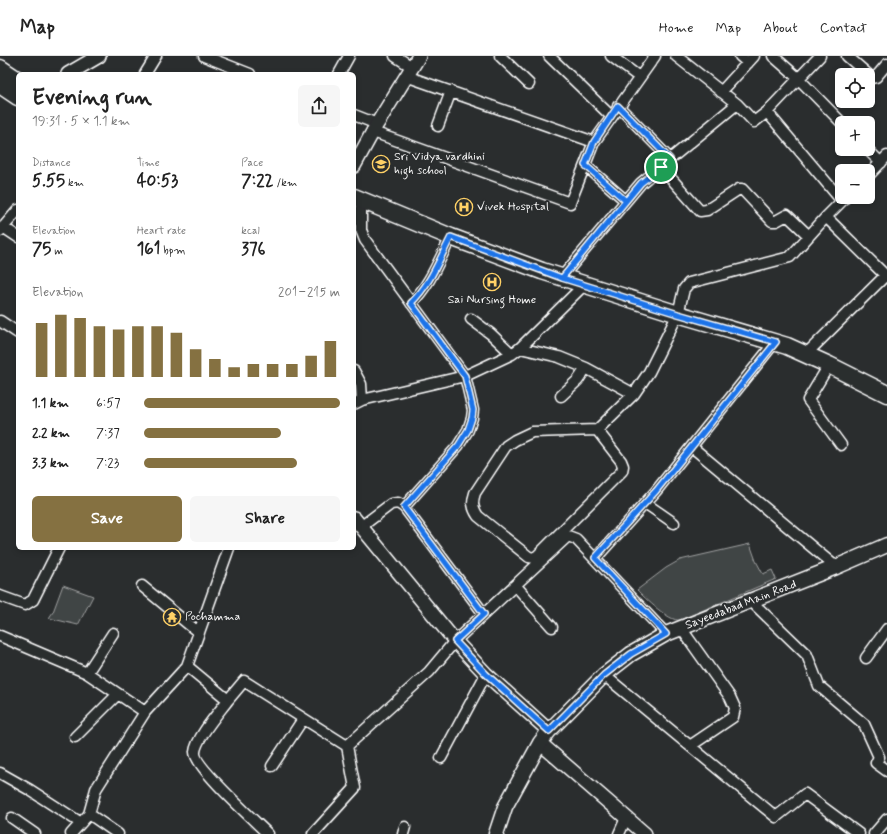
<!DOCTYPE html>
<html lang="en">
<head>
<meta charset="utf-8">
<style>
  body { margin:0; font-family:Mynerve,sans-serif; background:#f6f6f6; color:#222; height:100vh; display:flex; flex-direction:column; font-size:15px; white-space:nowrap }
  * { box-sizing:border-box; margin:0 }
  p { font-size:13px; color:#767676 }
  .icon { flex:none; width:22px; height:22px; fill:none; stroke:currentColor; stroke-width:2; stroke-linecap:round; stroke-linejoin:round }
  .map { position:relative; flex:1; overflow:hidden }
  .details { position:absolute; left:16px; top:16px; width:340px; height:478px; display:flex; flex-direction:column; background:#fff; border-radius:6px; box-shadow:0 2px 6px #0003 }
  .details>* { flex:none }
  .tools { position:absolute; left:835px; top:12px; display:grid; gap:8px }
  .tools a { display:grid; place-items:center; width:40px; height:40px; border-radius:6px; background:#fff; box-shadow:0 2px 6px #0003; font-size:20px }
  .pin { position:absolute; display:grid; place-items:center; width:34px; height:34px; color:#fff; margin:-17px; border:2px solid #fff; border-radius:50%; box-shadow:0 1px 4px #0007 }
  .round { display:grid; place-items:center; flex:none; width:42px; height:42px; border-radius:6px; background:#f6f6f6 }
  .summary { display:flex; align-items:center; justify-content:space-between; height:68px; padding:0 16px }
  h1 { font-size:22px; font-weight:700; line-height:30px }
  .metrics { display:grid; grid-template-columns:repeat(3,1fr); gap:6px; height:68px; padding:4px 16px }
  .metrics div { display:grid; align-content:center }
  .metrics b { font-size:17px; font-weight:700 }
  .metrics small { font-size:11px; font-weight:400 }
  .metrics p { font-size:11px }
  .chart { height:112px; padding:8px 16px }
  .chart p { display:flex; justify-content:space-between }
  .chart svg { width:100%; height:72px; margin-top:4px; stroke:#857141; stroke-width:6 }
  .button { display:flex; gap:8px; margin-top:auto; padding:8px 16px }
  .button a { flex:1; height:46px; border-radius:6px; background:#857141; color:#fff; font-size:16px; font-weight:700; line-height:46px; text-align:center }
  .button a+a { background:#f6f6f6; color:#222 }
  ul { padding:0 16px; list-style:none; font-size:13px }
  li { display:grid; grid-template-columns:64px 48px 1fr; align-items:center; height:30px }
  li i { height:10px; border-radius:5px; background:#857141 }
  header { display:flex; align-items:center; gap:24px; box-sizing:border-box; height:56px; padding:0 20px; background:#fff; border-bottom:1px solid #e0e0e0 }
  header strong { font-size:19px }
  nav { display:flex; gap:22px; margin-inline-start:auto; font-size:14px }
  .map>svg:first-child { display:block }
</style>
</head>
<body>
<header>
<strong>Map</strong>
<nav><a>Home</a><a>Map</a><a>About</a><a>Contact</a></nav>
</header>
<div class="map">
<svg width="887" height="778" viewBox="0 0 887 778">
  <rect width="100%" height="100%" fill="#2a2d2e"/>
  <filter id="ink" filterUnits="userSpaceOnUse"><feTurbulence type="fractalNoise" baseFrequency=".025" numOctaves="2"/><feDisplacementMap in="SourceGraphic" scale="8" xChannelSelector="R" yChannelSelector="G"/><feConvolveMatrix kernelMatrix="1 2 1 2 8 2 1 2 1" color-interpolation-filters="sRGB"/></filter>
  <g filter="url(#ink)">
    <path fill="#414445" stroke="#a0a2a2" d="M750,488L756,505L763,518L772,514L776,523L680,564C669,566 645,542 637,534L666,512L680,504Z
      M63,529L93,540L78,569L49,562L53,556Z"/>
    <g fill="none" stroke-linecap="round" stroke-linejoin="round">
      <defs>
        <path id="minor" d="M204,0L250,18
          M395,0L412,11
          M500,0L529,28
          M549,0L611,60
          M611,0L639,21
          M676,0L737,48L754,66L767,56L820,0
          M740,0L748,7
          M773,0L798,22L842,67
          M847,0L872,22L876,21L887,8
          M145,18L156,0
          M339,18L349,0
          M406,20L594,86
          M721,36L754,0
          M618,50L670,103
          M767,56L842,145
          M354,59L377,68
          M438,70L451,35
          M373,76L570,147L594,86L655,0
          M867,93L881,107
          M585,109L626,145
          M661,111L700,155L707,154L739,133H742L772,165H776L787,159L809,180
          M868,120L887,100
          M361,144V174L365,184L465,320L473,354L472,362L468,374L458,390L404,451L398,447L391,448L362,470
          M826,161L887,221
          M3,171L18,181
          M0,175L18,154
          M562,221L641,127L737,48
          M411,247C430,229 439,204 451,181
          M471,263L491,278L512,298
          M0,265L18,277
          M520,292L559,301L586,312L634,338
          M806,298L886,219
          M829,309L808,344L841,389
          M354,315L361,328L362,344
          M561,340L578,324L586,312
          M354,348L362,344L465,320L512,298L520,292L584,229
          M597,374L621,405L623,410L622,415L535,502L529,501L478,460C472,451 472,446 475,437L506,390L515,384L532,376L597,374L634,338L649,316L678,258L684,233L689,227L790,201L826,161L846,141
          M692,391L836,511
          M645,447L674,467
          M404,451L484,558
          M595,503L666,578
          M142,530L199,577
          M516,530L552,571
          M0,540L25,549L33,544L59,492
          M751,545L807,599L819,630L864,668L879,701L876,707L887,715
          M681,572L730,641L735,652L733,661L690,690
          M0,580L87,617L145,656
          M866,602L887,573
          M187,610L228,644L244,625L347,690
          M87,617L113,577
          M604,619L776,761L805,738L859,778
          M228,644C219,656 196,682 195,696C193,709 256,766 268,778
          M75,681L118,638
          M441,702L486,618
          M272,710L303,663
          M0,717L30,734L81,767
          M89,758L118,778
          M12,762L35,778
          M71,778L89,758L96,733L145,656L187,610L229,492
          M313,778L355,732L347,690L429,616L455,585L568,480L576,483L595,503L656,435L775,286
          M403,778L405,771
          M619,778L626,762
          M874,778L887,763"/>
        <path id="tertiary" d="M68,18L99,0
          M354,110L377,68L419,0
          M354,462L455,585L486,618L549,675
          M540,687L645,778"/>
        <path id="secondary" d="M496,778L505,751L540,687L549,675L604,619L631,598L666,578L836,511L887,489"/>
        <path id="primary" d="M0,12L18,24
          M0,29L18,41
          M354,141L451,181L542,215L678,258L787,290L829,309L887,338"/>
      </defs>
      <use href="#minor" stroke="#fff" stroke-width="13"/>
      <use href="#tertiary" stroke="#fff" stroke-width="16"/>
      <use href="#secondary" stroke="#fff" stroke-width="17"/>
      <use href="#primary" stroke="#fff" stroke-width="19"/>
      <use href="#minor" stroke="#2a2d2e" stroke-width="10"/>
      <use href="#tertiary" stroke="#2a2d2e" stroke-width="13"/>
      <use href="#secondary" stroke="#2a2d2e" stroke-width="14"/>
      <use href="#primary" stroke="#2a2d2e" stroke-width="16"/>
    </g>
  </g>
  <g fill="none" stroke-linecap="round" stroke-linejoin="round" filter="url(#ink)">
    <defs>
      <path id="route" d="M661,111L641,127L562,222L451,181C439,204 430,229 411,247L465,320L473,354L472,362L468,374L458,390L404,451L484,558L455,585L486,618L549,675L604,619L631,598L666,578L595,502L656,435L776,286L678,258L562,222L626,145L585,109L594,86L618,50L670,103L661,111"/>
    </defs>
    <use href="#route" stroke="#fff" stroke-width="8"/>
    <use href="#route" stroke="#1a73e8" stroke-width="5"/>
  </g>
  <defs>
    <symbol id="school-ring" viewBox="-11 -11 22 22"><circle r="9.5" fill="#2a2d2e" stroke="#ffd166" stroke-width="1.5"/><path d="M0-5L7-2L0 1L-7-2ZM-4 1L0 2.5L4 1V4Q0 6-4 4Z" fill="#ffd166"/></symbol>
    <symbol id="hospital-ring" viewBox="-11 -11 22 22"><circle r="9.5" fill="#2a2d2e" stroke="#ffd166" stroke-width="1.5"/><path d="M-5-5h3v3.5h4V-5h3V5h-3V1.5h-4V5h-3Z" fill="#ffd166"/></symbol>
    <symbol id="temple-ring" viewBox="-11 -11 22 22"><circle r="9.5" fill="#2a2d2e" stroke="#ffd166" stroke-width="1.5"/><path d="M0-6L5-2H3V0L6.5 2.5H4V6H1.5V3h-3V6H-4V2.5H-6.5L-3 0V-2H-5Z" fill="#ffd166"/></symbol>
  </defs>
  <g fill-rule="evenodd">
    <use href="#school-ring" x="371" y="98" width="20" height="20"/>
    <use href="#hospital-ring" x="454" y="141" width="20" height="20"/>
    <use href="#hospital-ring" x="482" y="216" width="20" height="20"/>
    <use href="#temple-ring" x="162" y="551" width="20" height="20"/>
  </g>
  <g text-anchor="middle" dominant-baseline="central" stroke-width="4" stroke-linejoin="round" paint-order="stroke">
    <g font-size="12" fill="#fff" stroke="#2a2d2e" text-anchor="start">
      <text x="394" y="101">Sri Vidya vardhini<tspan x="394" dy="14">high school</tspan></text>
      <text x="477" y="151">Vivek Hospital</text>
      <text x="492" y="244" text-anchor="middle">Sai Nursing Home</text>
      <text x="185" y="561">Pochamma</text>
    </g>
    <g font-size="12" fill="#fff" stroke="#2a2d2e">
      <text transform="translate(741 549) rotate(-21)">Sayeedabad Main Road</text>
    </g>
  </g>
</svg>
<div class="tools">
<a><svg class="icon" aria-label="locate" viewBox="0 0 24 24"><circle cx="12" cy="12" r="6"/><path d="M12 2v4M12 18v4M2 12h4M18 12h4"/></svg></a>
<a>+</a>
<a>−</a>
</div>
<div class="pin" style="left:661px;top:111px;background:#1e9e55"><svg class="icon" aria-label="arrive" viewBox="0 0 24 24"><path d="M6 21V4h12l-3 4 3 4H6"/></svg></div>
<section class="details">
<div class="summary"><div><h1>Evening run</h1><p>19:31 · 5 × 1.1 km</p></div><a class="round"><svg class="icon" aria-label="share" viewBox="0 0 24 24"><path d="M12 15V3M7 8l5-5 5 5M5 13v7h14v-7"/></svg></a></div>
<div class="metrics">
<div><p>Distance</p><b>5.55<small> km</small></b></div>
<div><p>Time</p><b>40:53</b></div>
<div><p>Pace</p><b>7:22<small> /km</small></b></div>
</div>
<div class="metrics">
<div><p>Elevation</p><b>75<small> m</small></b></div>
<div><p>Heart rate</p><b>161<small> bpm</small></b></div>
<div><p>kcal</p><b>376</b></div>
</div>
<div class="chart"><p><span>Elevation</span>201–215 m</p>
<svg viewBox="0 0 160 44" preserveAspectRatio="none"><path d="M5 44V11M15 44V6M25 44V8M35 44V13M45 44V15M55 44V13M65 44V13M75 44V17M85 44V27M95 44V33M105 44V38M115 44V36M125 44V36M135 44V36M145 44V31M155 44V22"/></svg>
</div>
<ul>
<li><b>1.1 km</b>6:57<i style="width:100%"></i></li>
<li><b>2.2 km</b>7:37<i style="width:70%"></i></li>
<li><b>3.3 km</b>7:23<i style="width:78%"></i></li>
</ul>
<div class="button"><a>Save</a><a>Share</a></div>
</section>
</div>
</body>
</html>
